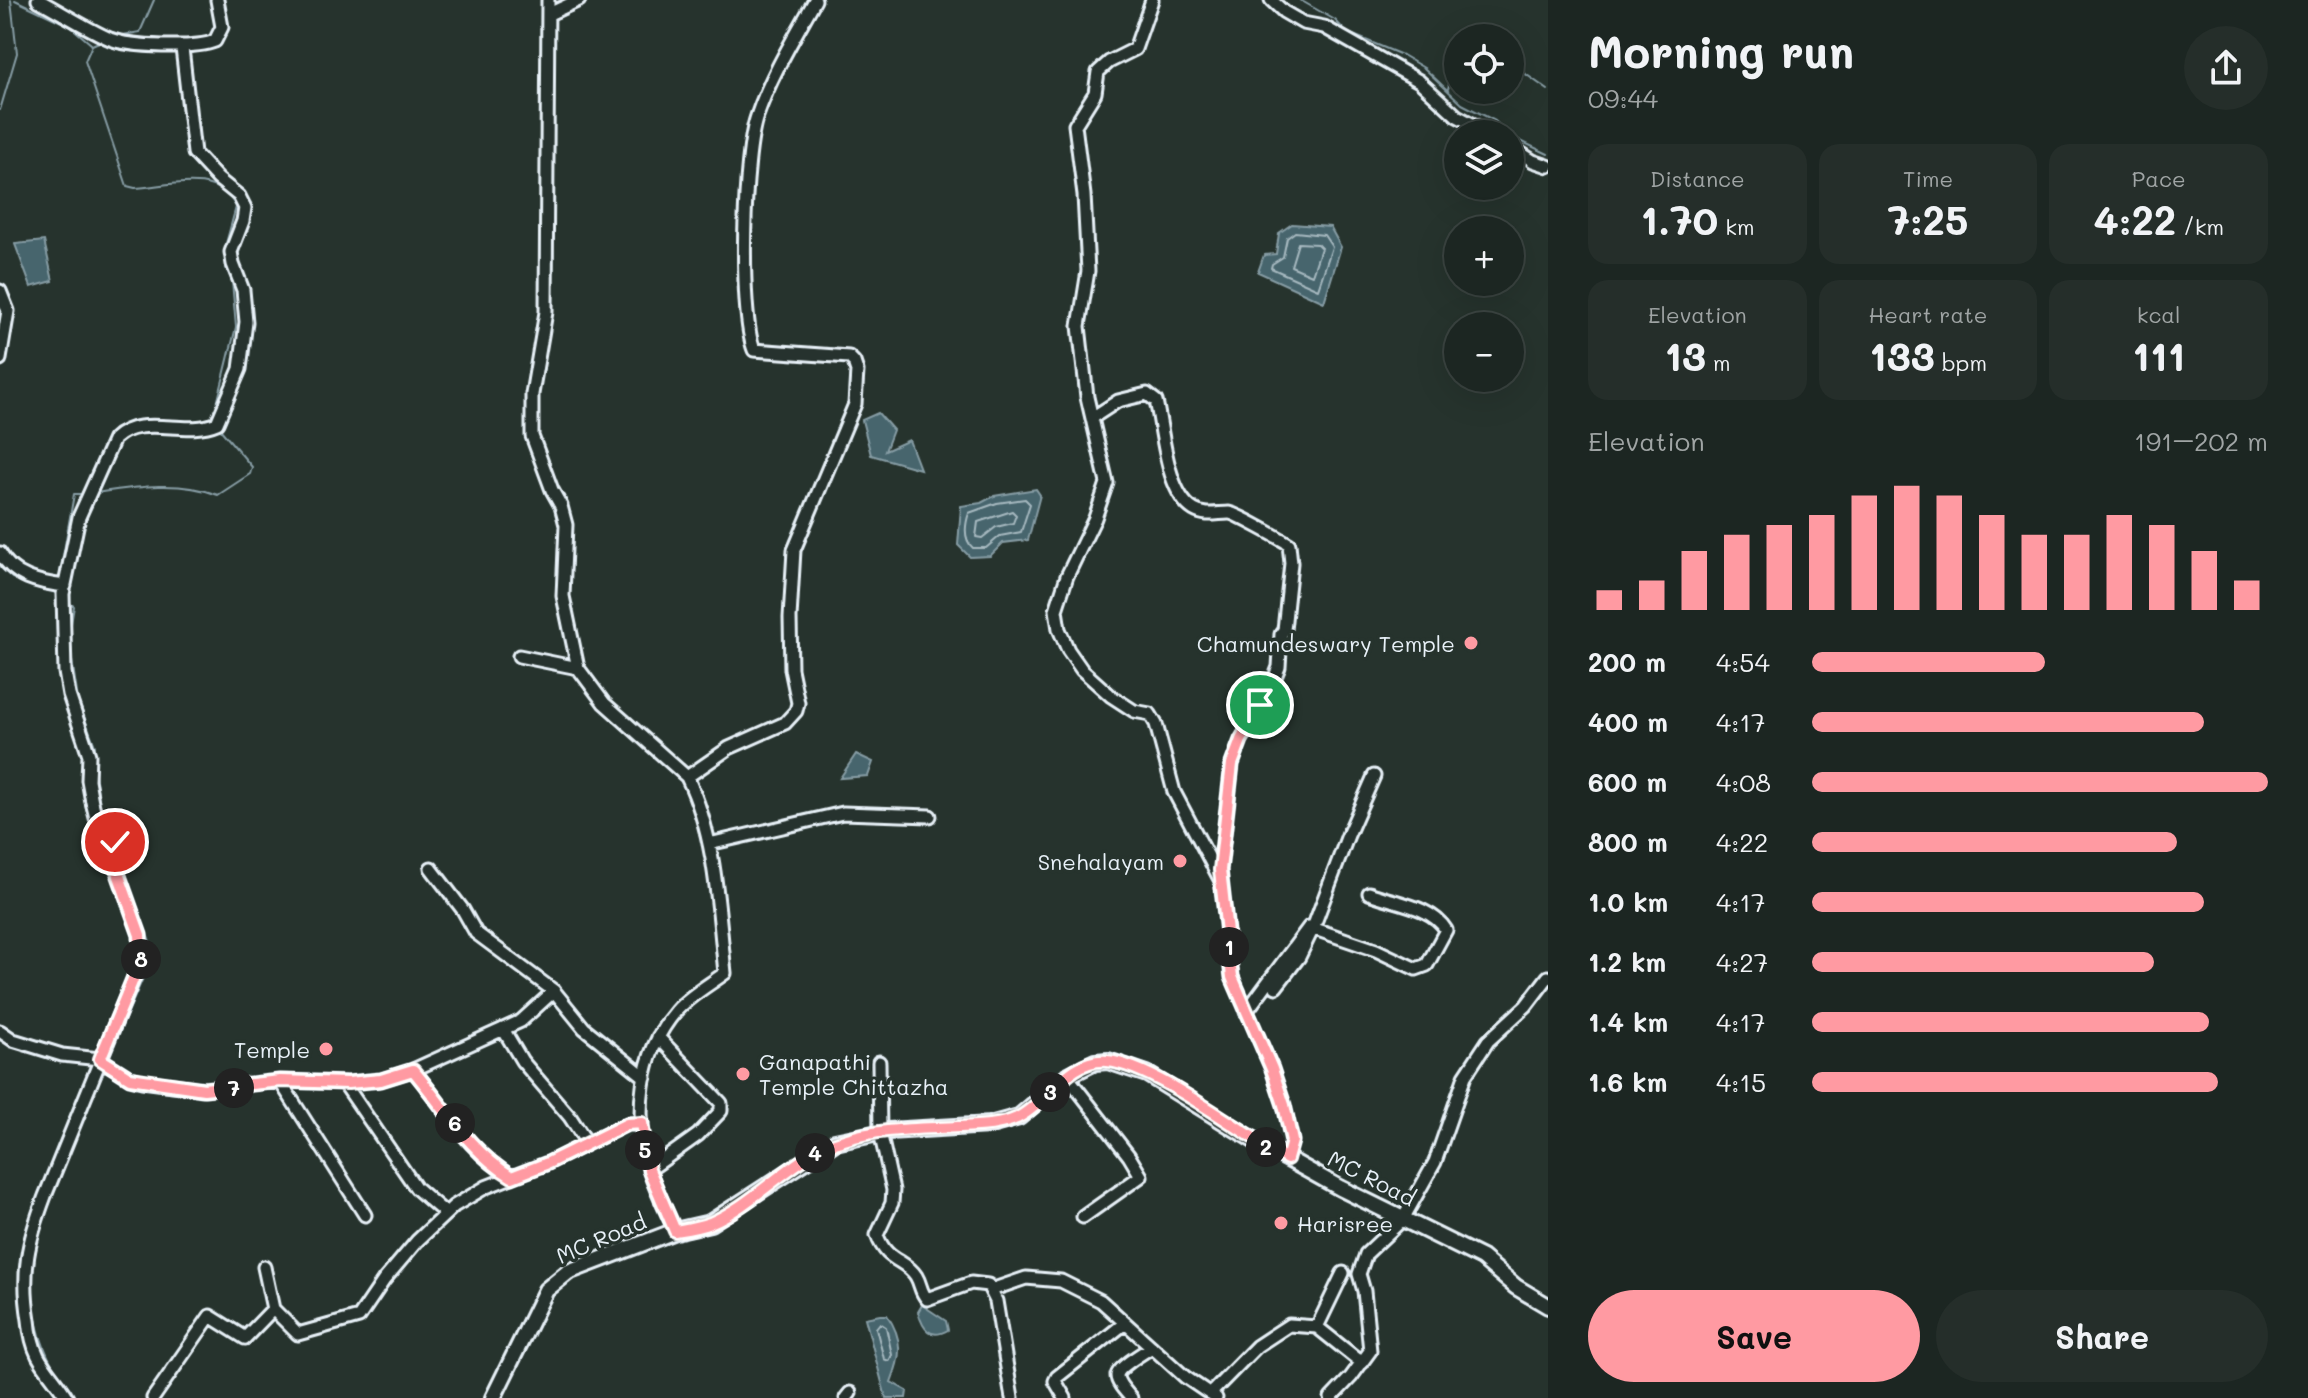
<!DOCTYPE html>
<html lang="en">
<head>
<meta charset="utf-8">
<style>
  body { margin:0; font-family:Mali,sans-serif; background:#252e2a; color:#f1f3f6; height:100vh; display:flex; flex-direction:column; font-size:30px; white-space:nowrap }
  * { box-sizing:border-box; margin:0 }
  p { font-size:26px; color:#a0a5a5 }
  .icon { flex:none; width:44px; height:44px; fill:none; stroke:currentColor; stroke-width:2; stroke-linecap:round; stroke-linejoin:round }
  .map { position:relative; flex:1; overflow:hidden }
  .details { display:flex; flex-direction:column; background:#1c2622; width:760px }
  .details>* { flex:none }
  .buttons { position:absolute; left:1444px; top:24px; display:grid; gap:16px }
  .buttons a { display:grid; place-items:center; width:80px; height:80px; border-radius:50%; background:#1c2622; box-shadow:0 8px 32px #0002,0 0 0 2px #3a4340; font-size:40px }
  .pin { position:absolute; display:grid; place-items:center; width:68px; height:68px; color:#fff; margin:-34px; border:4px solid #fff; border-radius:50%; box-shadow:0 2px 8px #0007 }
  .km { position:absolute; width:40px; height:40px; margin:-20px; border-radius:50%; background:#222; color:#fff; font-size:22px; line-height:40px; text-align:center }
  .round { display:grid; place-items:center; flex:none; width:84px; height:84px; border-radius:42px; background:#252e2a }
  .head { display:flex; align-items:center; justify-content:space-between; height:136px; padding:0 40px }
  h1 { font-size:44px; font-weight:700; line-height:60px }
  .figures { display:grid; grid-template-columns:repeat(3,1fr); gap:12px; height:136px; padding:8px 40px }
  .figures div { display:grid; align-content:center; border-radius:20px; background:#252e2a; text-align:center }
  .figures b { font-size:40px; font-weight:700 }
  .figures small { font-size:22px; font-weight:400 }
  .figures p { font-size:22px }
  .chart { height:224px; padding:16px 40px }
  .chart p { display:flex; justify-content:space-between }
  .chart svg { width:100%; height:144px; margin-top:8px; stroke:#ff9aa2; stroke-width:6 }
  .cta { display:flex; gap:16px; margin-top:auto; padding:16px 40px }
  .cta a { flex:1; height:92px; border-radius:48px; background:#ff9aa2; color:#111; font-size:32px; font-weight:700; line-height:92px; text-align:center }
  .cta a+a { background:#252e2a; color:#f1f3f6 }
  ul { padding:0 40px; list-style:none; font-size:26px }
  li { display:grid; grid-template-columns:128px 96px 1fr; align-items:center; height:60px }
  li i { height:20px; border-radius:10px; background:#ff9aa2 }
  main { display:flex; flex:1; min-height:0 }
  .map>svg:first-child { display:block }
</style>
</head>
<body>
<main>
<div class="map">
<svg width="1548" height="1398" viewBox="0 0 1548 1398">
  <rect width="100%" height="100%" fill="#26332d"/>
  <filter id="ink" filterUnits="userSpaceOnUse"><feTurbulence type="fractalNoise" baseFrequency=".0125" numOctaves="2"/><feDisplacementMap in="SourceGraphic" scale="16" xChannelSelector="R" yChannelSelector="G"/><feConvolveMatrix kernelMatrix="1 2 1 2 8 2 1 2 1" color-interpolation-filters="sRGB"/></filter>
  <g filter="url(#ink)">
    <path fill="#46656d" stroke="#879da5" stroke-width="2" d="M1292,224L1330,227L1341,247L1324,302L1258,272L1264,255L1276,254L1279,233Z
      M44,241L53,281L31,287L15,244Z
      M878,413L893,430L885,451L909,440L920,469L871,455L862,420Z
      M1036,489L1040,495L1028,540L1003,543L990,556L970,557L958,545L961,506L981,503L994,496Z
      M856,754L873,762L868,776L840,778Z
      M922,1305L946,1321L948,1330C930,1340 923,1329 918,1312Z
      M880,1315H887C904,1340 901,1357 891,1382L907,1391L906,1398H886L865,1318Z"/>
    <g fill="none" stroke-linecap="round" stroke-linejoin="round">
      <path stroke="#a7b9c0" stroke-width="2" d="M1295,232L1324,235L1332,247L1318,289L1271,268L1272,264L1283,257L1287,238Z
        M1298,243L1317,244L1321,248L1312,275L1291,266Z
        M1025,499L1030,504L1021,532L1000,536L986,548H973C963,539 965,525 969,513L997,503Z
        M1012,511L1016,515L1013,523L996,527L982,538L976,537L978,522Z
        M880,1323L886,1327L892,1355L889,1361L884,1359L876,1328Z"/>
      <path stroke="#879da5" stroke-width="2" d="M15,0L70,26L91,44
        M1300,0L1335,20L1346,32L1402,55L1424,68L1462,104L1495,121L1507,134
        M117,36L140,32L154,0
        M101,41L92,45L85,61L127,186L135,188C169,186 216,169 236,207L225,247L226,268L232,281L236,327L216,408L211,418
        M1510,63L1548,90
        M1448,89L1453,68L1458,64
        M0,110L17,53L11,0
        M1510,136L1548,154
        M96,493C136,487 179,480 218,495L250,474L252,467L220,429
        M0,567L12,578L42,588
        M60,574L74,494H82
        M48,589L60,596
        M68,602L74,606L69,636
        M70,647L78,700L95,746L94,768L100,805L117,836
        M107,1060L154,953L128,883L121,849
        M70,1148L104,1066
        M48,1203C27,1265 24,1319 59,1377"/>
      <defs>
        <path id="minor" d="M38,0C61,12 87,29 110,39C130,47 196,49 215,41L222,27L217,0
          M548,0L546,312L532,394V436L552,490L561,506L566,525L563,596L578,668L604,703L687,777C716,837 718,907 725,973C709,985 689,996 676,1011C639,1054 634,1115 649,1169C655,1190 667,1211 675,1231
          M1152,0L1135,49L1109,62L1098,72L1095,93L1075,125L1084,195L1088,271L1079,326L1087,397L1107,483L1095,518L1067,576L1056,610L1059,629L1068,650L1082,670L1111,696L1134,711L1150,714L1156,724L1174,792L1221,881
          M1271,0L1284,12L1303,23L1324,27L1419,81L1457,116L1491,134
          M549,14L579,0
          M1510,146L1533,161L1548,166
          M0,291L8,311L0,359
          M1092,418L1118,401L1147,394L1156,401C1163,429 1166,493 1194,510C1206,517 1217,513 1229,513C1235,513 1281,539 1289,544L1291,563L1284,630L1281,634L1279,667L1267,697L1241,740L1232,764L1220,870L1232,977L1272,1069L1284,1105L1292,1141L1287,1159
          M0,553C13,577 39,583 65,586
          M519,656L578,668
          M687,777L729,748L785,723L796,711L798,703L791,669L790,618L794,550L855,404L857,371L854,362L849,357L754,350C739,312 743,155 757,116C771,75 794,38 815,0
          M709,844L843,813L930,816
          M431,868L463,910L476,933L554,991L584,1028L645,1077
          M1276,987L1299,957L1313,928L1348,835L1374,776
          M1246,1012L1309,927L1376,950L1416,969L1427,965L1446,930C1432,906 1394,903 1369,893
          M503,1029L522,1061L570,1117L587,1143
          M0,1031L13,1040L62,1055L100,1059L130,1078L142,1081L204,1089L280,1081
          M879,1062L880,1132L893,1190L892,1203L877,1235C887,1263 904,1258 916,1276C921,1284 920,1292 927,1299L971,1283L988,1285L996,1301L1012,1398
          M413,1070C446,1109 468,1151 512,1177
          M1067,1076L1129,1156L1141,1176L1083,1217
          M344,1083L416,1188L445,1213
          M649,1170L698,1135L721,1111V1103L658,1037
          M365,1215L280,1081L348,1083L381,1080L413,1070L521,1021L554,991
          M1343,1273L1317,1327L1362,1363
          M991,1290L1026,1278L1061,1281L1101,1301L1185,1377L1216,1398
          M273,1309L298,1334L359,1317L384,1280L417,1241L454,1206L486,1187L548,1163L627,1124L642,1123
          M1210,1394L1257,1346L1289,1325L1317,1327
          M67,1398C59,1384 46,1371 38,1356C33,1346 30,1332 29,1320C21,1272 28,1241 45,1196L141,960L140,935L119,876L115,842L96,818L92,802L88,780L89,755L69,695L65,672L63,594L79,517L114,439C141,413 185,437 217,423L240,369L246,322L243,290L233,264L231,252L243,221L245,208L239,196L218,179L194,153L182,48
          M153,1398L210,1316L245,1338L273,1309L264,1267
          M846,1398L850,1393
          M1065,1398L1055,1381L1057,1377L1125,1323
          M1131,1398C1127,1393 1117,1383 1117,1376C1117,1368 1144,1352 1152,1347
          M1331,1398L1351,1377L1370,1351L1364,1291L1359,1274L1366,1254L1403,1219L1417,1194L1435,1162L1465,1076L1488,1041L1526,1006L1548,977"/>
        <path id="major" d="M493,1398L546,1290L568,1272L675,1231L710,1223L835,1142L888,1131L990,1125L1019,1117L1067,1076L1095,1062L1108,1061L1147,1074L1252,1139L1340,1188L1482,1258L1516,1287L1548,1306"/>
      </defs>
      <use href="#minor" stroke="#e8f1f8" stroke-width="17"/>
      <use href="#major" stroke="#e8f1f8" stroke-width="20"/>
      <use href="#minor" stroke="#26332d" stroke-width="11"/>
      <use href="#major" stroke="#26332d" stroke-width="14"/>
    </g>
  </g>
  <g fill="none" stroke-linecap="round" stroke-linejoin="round" filter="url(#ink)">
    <defs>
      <path id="route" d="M115,842L119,876L140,935L141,960L100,1059L130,1078L204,1089L280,1081L348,1083L381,1080L413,1070C445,1108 469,1151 512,1177L548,1163L627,1124L642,1123L649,1170L675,1231C687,1229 700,1227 710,1223C759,1202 793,1155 844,1140C880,1128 920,1129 958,1127C978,1126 999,1126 1017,1118C1048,1103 1068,1058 1107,1061C1154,1065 1243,1134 1287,1159L1292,1141L1284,1105L1272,1069L1232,977L1220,870L1232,764L1241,740L1260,705"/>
    </defs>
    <use href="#route" stroke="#fff" stroke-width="16"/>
    <use href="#route" stroke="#ff9aa2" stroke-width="10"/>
  </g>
  <g fill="#ff9aa2" stroke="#26332d" stroke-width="3">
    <circle cx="1471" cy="643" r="8"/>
    <circle cx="1180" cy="861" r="8"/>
    <circle cx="326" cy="1049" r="8"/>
    <circle cx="743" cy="1074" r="8"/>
    <circle cx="1281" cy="1223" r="8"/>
  </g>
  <g text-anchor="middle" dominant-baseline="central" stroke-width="7" stroke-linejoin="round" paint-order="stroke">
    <g font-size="22" fill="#e8f1f8" stroke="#26332d" text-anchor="end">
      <text x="1455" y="643">Chamundeswary Temple</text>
      <text x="1164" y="861">Snehalayam</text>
      <text x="310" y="1049">Temple</text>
      <text x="759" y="1061" text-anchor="start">Ganapathi<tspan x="759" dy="25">Temple Chittazha</tspan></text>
      <text x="1297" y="1223" text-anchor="start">Harisree</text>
    </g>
    <g font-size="22" fill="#e8f1f8" stroke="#26332d">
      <text transform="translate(1372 1178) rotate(27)">MC Road</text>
      <text transform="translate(601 1238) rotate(-23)">MC Road</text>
    </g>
  </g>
</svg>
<div class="buttons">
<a><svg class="icon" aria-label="locate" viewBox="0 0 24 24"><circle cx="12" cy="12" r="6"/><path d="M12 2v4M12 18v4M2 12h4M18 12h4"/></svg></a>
<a><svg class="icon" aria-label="layers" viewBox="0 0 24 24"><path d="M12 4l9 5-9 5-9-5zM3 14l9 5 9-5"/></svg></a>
<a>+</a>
<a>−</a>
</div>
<div class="pin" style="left:1260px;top:705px;background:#1e9e55"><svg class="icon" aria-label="arrive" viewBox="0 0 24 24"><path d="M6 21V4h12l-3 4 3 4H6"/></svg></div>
<div class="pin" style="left:115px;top:842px;background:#d93025"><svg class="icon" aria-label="check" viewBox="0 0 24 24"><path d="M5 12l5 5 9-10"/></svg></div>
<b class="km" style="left:1229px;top:947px">1</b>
<b class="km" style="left:1266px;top:1147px">2</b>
<b class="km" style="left:1050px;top:1092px">3</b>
<b class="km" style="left:815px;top:1153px">4</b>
<b class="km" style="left:645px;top:1150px">5</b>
<b class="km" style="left:455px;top:1123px">6</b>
<b class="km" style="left:234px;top:1088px">7</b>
<b class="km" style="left:141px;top:959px">8</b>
</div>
<section class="details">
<div class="head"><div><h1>Morning run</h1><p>09:44</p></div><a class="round"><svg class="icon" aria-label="share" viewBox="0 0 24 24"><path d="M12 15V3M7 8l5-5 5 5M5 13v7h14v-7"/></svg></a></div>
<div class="figures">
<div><p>Distance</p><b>1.70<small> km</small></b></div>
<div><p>Time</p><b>7:25</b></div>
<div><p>Pace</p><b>4:22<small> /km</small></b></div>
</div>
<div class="figures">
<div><p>Elevation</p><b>13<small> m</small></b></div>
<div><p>Heart rate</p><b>133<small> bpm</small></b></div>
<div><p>kcal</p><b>111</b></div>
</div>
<div class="chart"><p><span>Elevation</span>191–202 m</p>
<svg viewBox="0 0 160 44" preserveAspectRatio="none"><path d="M5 44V38M15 44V35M25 44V26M35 44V21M45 44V18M55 44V15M65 44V9M75 44V6M85 44V9M95 44V15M105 44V21M115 44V21M125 44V15M135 44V18M145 44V26M155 44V35"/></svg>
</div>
<ul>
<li><b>200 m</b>4:54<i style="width:51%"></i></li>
<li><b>400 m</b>4:17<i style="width:86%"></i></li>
<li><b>600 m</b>4:08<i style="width:100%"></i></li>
<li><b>800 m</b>4:22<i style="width:80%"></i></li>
<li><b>1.0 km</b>4:17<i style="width:86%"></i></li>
<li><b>1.2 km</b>4:27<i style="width:75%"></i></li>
<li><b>1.4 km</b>4:17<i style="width:87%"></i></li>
<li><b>1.6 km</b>4:15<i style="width:89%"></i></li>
</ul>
<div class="cta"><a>Save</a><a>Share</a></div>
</section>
</main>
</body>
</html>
